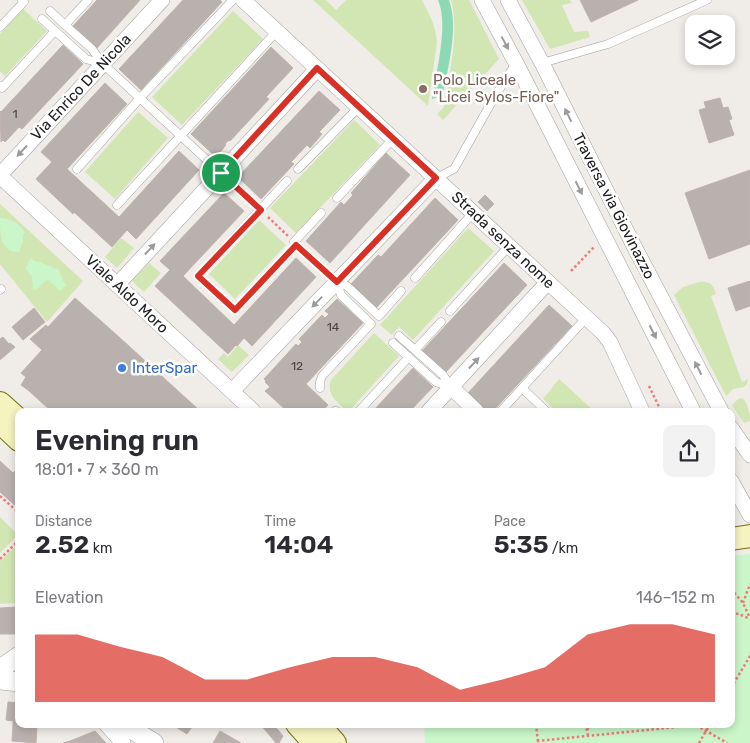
<!DOCTYPE html>
<html lang="en">
<head>
<meta charset="utf-8">
<style>
  body { margin:0; font-family:Rubik,sans-serif; background:#f2f2f3; color:#2b2b33; height:100vh; display:flex; flex-direction:column; font-size:19px; white-space:nowrap }
  * { box-sizing:border-box; margin:0 }
  p { font-size:16px; color:#7c7c81 }
  .icon { flex:none; width:28px; height:28px; fill:none; stroke:currentColor; stroke-width:2; stroke-linecap:round; stroke-linejoin:round }
  .map { position:relative; flex:1; overflow:hidden }
  .sheet { position:absolute; left:15px; top:408px; width:720px; height:320px; display:flex; flex-direction:column; background:#fff; border-radius:10px; box-shadow:0 2px 8px #0003 }
  .sheet>* { flex:none }
  .fabs { position:absolute; left:685px; top:15px; display:grid; gap:10px }
  .fabs a { display:grid; place-items:center; width:50px; height:50px; border-radius:10px; background:#fff; box-shadow:0 2px 8px #0003; font-size:25px }
  .pin { position:absolute; display:grid; place-items:center; width:42px; height:42px; color:#fff; margin:-21px; border:2px solid #fff; border-radius:50%; box-shadow:0 1px 5px #0007 }
  .round { display:grid; place-items:center; flex:none; width:52px; height:52px; border-radius:10px; background:#f2f2f3 }
  .overview { display:flex; align-items:center; justify-content:space-between; height:85px; padding:0 20px }
  h1 { font-size:28px; font-weight:600; line-height:38px }
  .stats { display:grid; grid-template-columns:repeat(3,1fr); gap:8px; height:85px; padding:5px 20px }
  .stats div { display:grid; align-content:center }
  .stats b { font-size:25px; font-weight:600 }
  .stats small { font-size:14px; font-weight:400 }
  .stats p { font-size:14px }
  .chart { height:140px; padding:10px 20px }
  .chart p { display:flex; justify-content:space-between }
  .chart svg { width:100%; height:90px; margin-top:5px; fill:#d93025; opacity:.7 }
  .map>svg:first-child { display:block }
</style>
</head>
<body>
<div class="map">
<svg width="750" height="743" viewBox="0 0 750 743">
  <rect width="100%" height="100%" fill="#f0ece8"/>
  <path fill="#d1e6b2" d="M313,0H326L336,10L346,0H422C429,14 436,26 437,42L428,106Z
    M451,0H469L499,59L443,120L437,114L444,107C449,73 460,33 451,0Z
    M522,0H570L572,3L562,5L574,32L588,31L590,37L550,49Z
    M23,9L47,31L5,76L0,71V34Z
    M233,11L263,39L182,125L152,97Z
    M138,112L168,138L115,199L85,172Z
    M354,120L380,145L296,233L270,208Z
    M0,204L83,281L47,322L0,264Z
    M259,220L286,245L235,299L209,274Z
    M468,228L494,251L413,340L399,327L392,335L380,325Z
    M121,238L134,248L117,268L105,257Z
    M149,263L161,273L144,292L132,281Z
    M699,282C709,281 713,284 716,294L711,296L742,382L748,379L747,384L744,387L733,389L726,396L674,295L683,287Z
    M374,333L399,356L349,411H347C337,402 326,395 331,380Z
    M238,345L249,355L232,372L218,359L224,353L228,357Z
    M559,379L594,411H556L543,399Z
    M742,398C748,403 750,413 750,421L744,423L732,405L738,399Z
    M0,517L18,535L0,553Z
    M19,543V603L0,604V561Z"/>
  <path fill="#caf6c9" d="M0,218C11,218 20,224 25,233L23,235V242L19,252C0,253 0,233 0,218Z
    M31,258L34,261L40,262L59,270L63,281L66,285L60,291L48,280L45,281L36,290L33,289L32,277L26,269L27,264Z
    M750,554V743H425L424,724H731V556Z"/>
  <path fill="#8cd9b3" d="M438,0H449C459,27 448,67 443,95L432,99C436,72 449,25 438,0Z"/>
  <path fill="#b9b1ad" stroke="#c1b2ab" d="M97,0H140L97,48L73,26Z
    M183,0H220L222,2L141,90L119,69Z
    M580,0H638L591,22Z
    M63,45L83,64L22,129L19,127L5,142L3,140L1,142L0,111L1,112Z
    M271,47L293,68L266,97L269,99L230,141L229,140L225,144L226,145L216,157L191,134Z
    M105,83L127,104L67,169L119,217L179,151L199,170L136,239L127,230L112,247L74,212L73,214L36,179L52,162L41,152Z
    M319,91L340,110L319,132L322,134L310,148L307,145L291,162L294,164L261,199L238,177Z
    M720,98L723,108L728,107L732,119L729,120L734,135L709,143L699,110L706,108L704,102Z
    M386,153L410,175L330,263L306,241L341,202L344,205L353,195L351,193Z
    M750,170V244L709,259L685,193Z
    M224,193L244,211L183,276L234,325L296,258L316,277L252,346L244,338L237,346L236,345L228,354L155,286L170,270L160,261Z
    M485,195L494,204L487,211L478,202Z
    M435,198L458,220L376,308L351,284L378,255L381,257Z
    M504,263L527,285L445,373L422,351Z
    M750,281V306L736,311L728,288Z
    M75,298L119,337L81,379L58,358L28,390L21,385L26,377L21,373L42,350L30,339L46,325L48,327Z
    M337,299L363,323L306,384L328,405L324,409L326,411H287L265,391L270,387L265,382L266,381L264,379L296,344L298,346L302,342L299,339L322,315L325,318L329,314L325,311Z
    M549,305L572,326L493,411H487L468,393Z
    M34,308L45,322L23,340L12,327Z
    M3,337L9,344L10,343L15,347L0,360V339Z
    M119,337L200,411H51L28,390L58,358L81,379Z
    M413,368L433,387L410,411H373Z
    M0,461L13,473L18,468L19,469V509L0,492Z
    M16,607H19V634H0V608Z
    M8,702L19,703V724H37V727L13,725V721L6,720Z
    M171,724H194L187,734Z
    M260,724H273L283,736L279,743H276Z
    M13,725L37,727L36,743L12,741Z
    M95,731L106,743H63L70,741Z
    M220,731L241,743H213Z"/>
  <g fill="none" stroke-linecap="round" stroke-linejoin="round">
    <defs>
      <path id="service" d="M88,0L65,25L92,49L103,64L261,210
        M50,11L65,25
        M42,19L86,59L103,64
        M0,27L24,2L22,0
        M542,63L608,44L707,0
        M0,86L2,88L55,31
        M77,169L140,98L233,0
        M298,169L359,107
        M436,178L454,169L495,96L516,63
        M287,181L198,276L235,310L296,245
        M337,198L393,139
        M117,205L277,31
        M321,213L294,242L296,245L337,282L347,286L379,316L401,291
        M415,278L473,213
        M0,290L1,289
        M450,311L509,246
        M441,322L415,350L443,375L451,387
        M399,336L415,350
        M393,343L436,382L451,387
        M320,388V382L322,376L371,324L341,295L337,282
        M522,388L546,411
        M335,411H336
        M359,411L409,357
        M501,411L586,318"/>
      <path id="minor" d="M243,0L603,333L610,342L642,411
        M482,0L516,63L693,411
        M508,0L542,63L635,248L721,411
        M0,175L162,0
        M0,176L253,411
        M117,285L317,69
        M451,387L476,411
        M232,391L436,178
        M429,411L548,282
        M731,428L750,455
        M731,481L750,515
        M106,724L123,743"/>
      <path id="tertiary" d="M0,669L19,656
        M0,680L19,682
        M123,724L154,743"/>
      <path id="secondary" d="M0,403L19,420
        M0,422L19,440
        M731,539L750,536
        M297,724L314,743
        M318,724L335,743"/>
    </defs>
    <use href="#service" stroke="#a1a1a1" stroke-width="9"/>
    <use href="#minor" stroke="#a1a1a1" stroke-width="16"/>
    <use href="#tertiary" stroke="#a1a1a1" stroke-width="20"/>
    <use href="#secondary" stroke="#70710d" stroke-width="24"/>
    <path stroke="#f07979" stroke-width="2.5" stroke-dasharray="2.5 2.5" stroke-linecap="butt" d="M268,217L288,236
      M571,271L594,247
      M649,386L661,411
      M0,496L19,513
      M19,516L16,519L19,522
      M0,559L19,540
      M731,589L743,603L750,618
      M743,603L750,584
      M731,613L739,614L750,619
      M731,688L750,656
      M536,724L538,743
      M584,724L587,730L588,736
      M587,730L590,726V724
      M537,741L696,725L727,743
      M699,743L710,724"/>
    <use href="#service" stroke="#fff" stroke-width="8"/>
    <use href="#minor" stroke="#fff" stroke-width="15"/>
    <use href="#tertiary" stroke="#fff" stroke-width="19"/>
    <use href="#secondary" stroke="#f5f3c0" stroke-width="22"/>
  </g>
  <defs><path id="oneway-solid" d="M-6-.8H1V-3.2L6.5 0L1 3.2V.8H-6Z" transform="scale(1.25)"/></defs>
  <g fill="#9b9b9b">
    <use href="#oneway-solid" transform="translate(505 43) rotate(62)"/>
    <use href="#oneway-solid" transform="translate(568 115) rotate(-117)"/>
    <use href="#oneway-solid" transform="translate(22 151) rotate(133)"/>
    <use href="#oneway-solid" transform="translate(579 188) rotate(63)"/>
    <use href="#oneway-solid" transform="translate(150 249) rotate(-47)"/>
    <use href="#oneway-solid" transform="translate(317 302) rotate(134)"/>
    <use href="#oneway-solid" transform="translate(653 332) rotate(63)"/>
    <use href="#oneway-solid" transform="translate(474 363) rotate(-47)"/>
    <use href="#oneway-solid" transform="translate(698 368) rotate(-117)"/>
  </g>
  <g fill="none" stroke-linecap="round" stroke-linejoin="round">
    <defs>
      <path id="route" d="M317,68L436,178L337,282L296,245L235,310L198,276L261,210L221,173Z"/>
    </defs>
    <use href="#route" stroke="#fff" stroke-width="10"/>
    <use href="#route" stroke="#d93025" stroke-width="6"/>
  </g>
  <circle fill="#8d6e63" stroke="#fff" stroke-width="2" cx="423" cy="89" r="5"/>
  <circle fill="#3f7fe0" stroke="#fff" stroke-width="2" cx="122" cy="368" r="5"/>
  <g text-anchor="middle" dominant-baseline="central" stroke-width="5" stroke-linejoin="round" paint-order="stroke">
    <g font-size="12" fill="#464443">
      <text x="15" y="114">1</text>
      <text x="333" y="327">14</text>
      <text x="297" y="366">12</text>
    </g>
    <g font-size="15" fill="#785e54" stroke="#fff" text-anchor="start">
      <text x="433" y="80">Polo Liceale<tspan x="433" dy="17">"Licei Sylos-Fiore"</tspan></text>
    </g>
    <g font-size="15" fill="#202020" stroke="#fff">
      <text transform="translate(81 87) rotate(-47)">Via Enrico De Nicola</text>
      <text transform="translate(614 206) rotate(63)">Traversa via Giovinazzo</text>
      <text transform="translate(503 240) rotate(43)">Strada senza nome</text>
      <text transform="translate(127 294) rotate(43)">Viale Aldo Moro</text>
    </g>
    <g font-size="15" fill="#366cbe" stroke="#fff" text-anchor="start">
      <text x="132" y="368">InterSpar</text>
    </g>
  </g>
</svg>
<div class="fabs">
<a><svg class="icon" aria-label="layers" viewBox="0 0 24 24"><path d="M12 4l9 5-9 5-9-5zM3 14l9 5 9-5"/></svg></a>
</div>
<div class="pin" style="left:221px;top:173px;background:#1e9e55"><svg class="icon" aria-label="arrive" viewBox="0 0 24 24"><path d="M6 21V4h12l-3 4 3 4H6"/></svg></div>
<section class="sheet">
<div class="overview"><div><h1>Evening run</h1><p>18:01 · 7 × 360 m</p></div><a class="round"><svg class="icon" aria-label="share" viewBox="0 0 24 24"><path d="M12 15V3M7 8l5-5 5 5M5 13v7h14v-7"/></svg></a></div>
<div class="stats">
<div><p>Distance</p><b>2.52<small> km</small></b></div>
<div><p>Time</p><b>14:04</b></div>
<div><p>Pace</p><b>5:35<small> /km</small></b></div>
</div>
<div class="chart"><p><span>Elevation</span>146–152 m</p>
<svg viewBox="0 0 160 44" preserveAspectRatio="none"><path d="M0 44V11L10 11L20 17L30 22L40 33L50 33L60 27L70 22L80 22L90 27L100 38L110 33L120 27L130 11L140 6L150 6L160 11V44z"/></svg>
</div>
</section>
</div>
</body>
</html>
